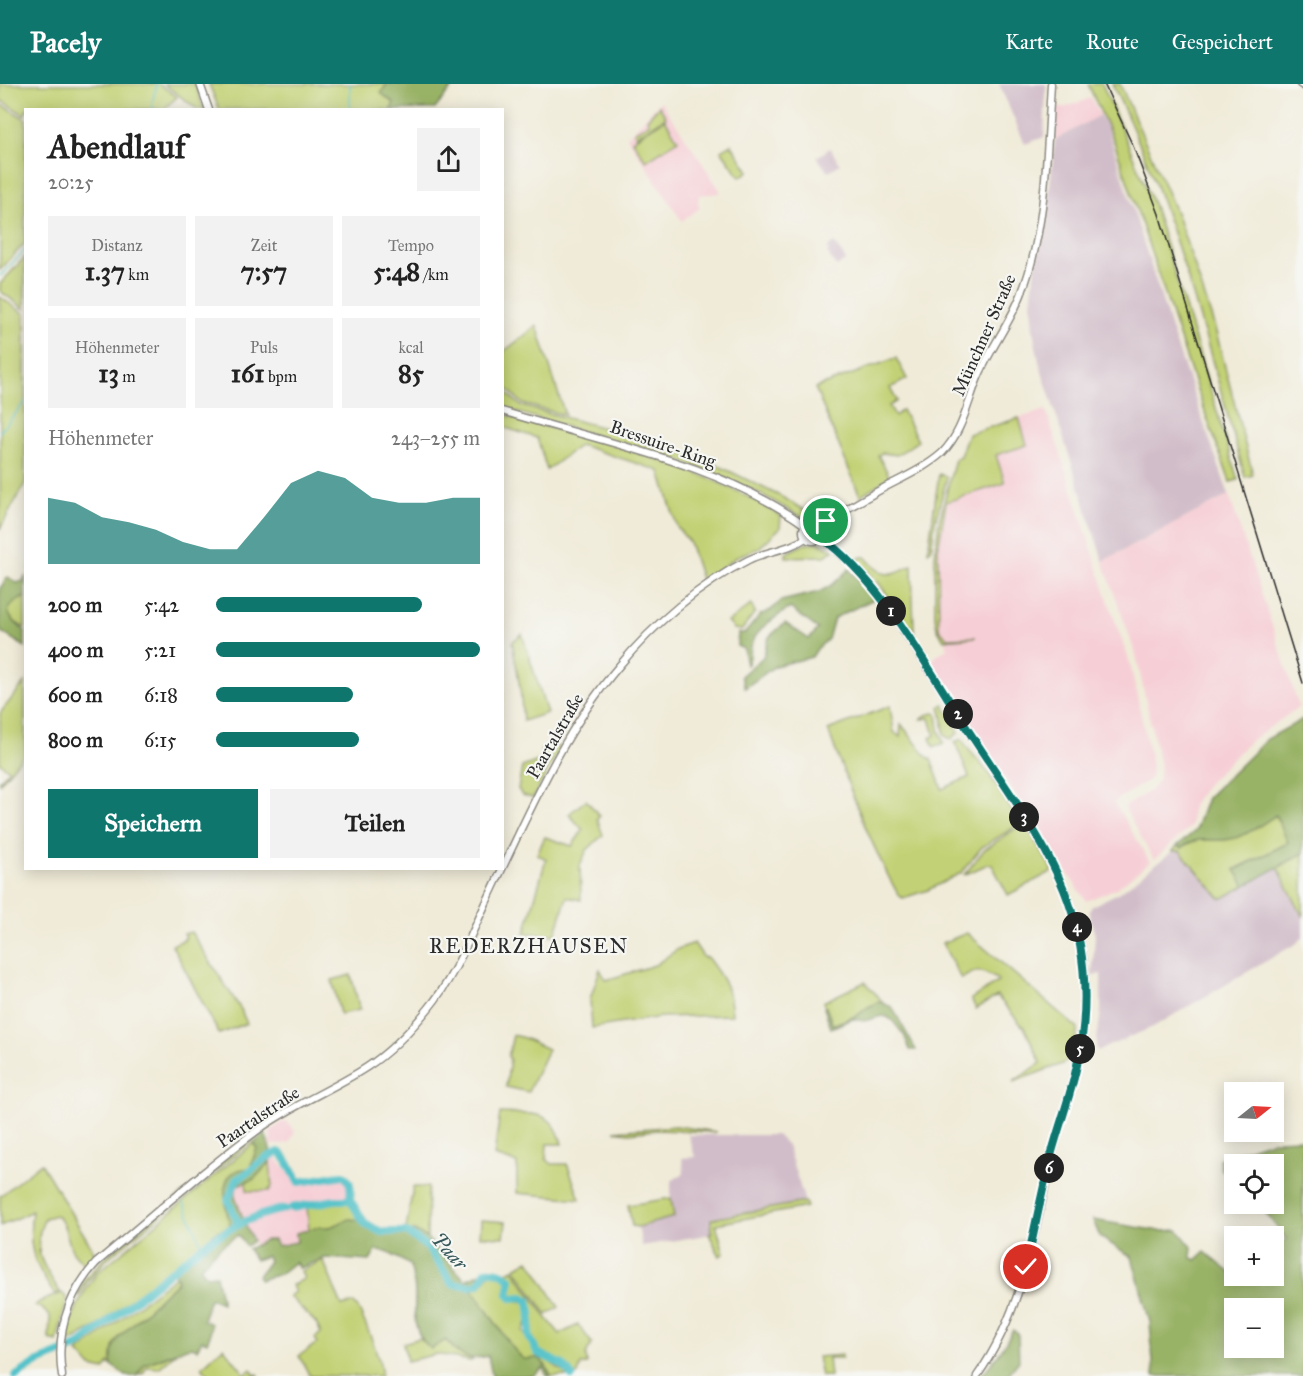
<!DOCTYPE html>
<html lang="de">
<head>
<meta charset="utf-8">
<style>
  body { margin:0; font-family:"IM FELL Great Primer",serif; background:#f2f2f2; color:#222; height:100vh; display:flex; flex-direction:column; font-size:22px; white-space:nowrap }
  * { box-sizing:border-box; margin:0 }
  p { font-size:20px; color:#767676 }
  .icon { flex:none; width:33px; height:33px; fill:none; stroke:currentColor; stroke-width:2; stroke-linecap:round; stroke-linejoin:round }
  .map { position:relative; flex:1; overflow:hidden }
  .side { position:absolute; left:24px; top:24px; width:480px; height:762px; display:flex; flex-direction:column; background:#fff; border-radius:0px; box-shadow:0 3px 15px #0003 }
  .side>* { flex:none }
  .needle { width:39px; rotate:72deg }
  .controls { position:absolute; left:1224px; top:998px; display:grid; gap:12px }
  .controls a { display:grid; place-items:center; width:60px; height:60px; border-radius:0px; background:#fff; box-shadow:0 3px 15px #0003; font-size:30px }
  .pin { position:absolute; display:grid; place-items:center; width:51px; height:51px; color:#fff; margin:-26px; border:3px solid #fff; border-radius:50%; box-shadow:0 2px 6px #0007 }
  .km { position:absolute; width:30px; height:30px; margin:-15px; border-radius:50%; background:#222; color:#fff; font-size:16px; line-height:30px; text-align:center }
  .round { display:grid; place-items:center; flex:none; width:63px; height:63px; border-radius:0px; background:#f2f2f2 }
  .head { display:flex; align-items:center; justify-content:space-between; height:102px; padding:0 24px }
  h1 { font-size:33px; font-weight:700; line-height:45px }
  .metrics { display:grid; grid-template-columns:repeat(3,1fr); gap:9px; height:102px; padding:6px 24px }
  .metrics div { display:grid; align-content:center; border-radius:0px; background:#f2f2f2; text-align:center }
  .metrics b { font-size:26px; font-weight:700 }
  .metrics small { font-size:16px; font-weight:400 }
  .metrics p { font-size:16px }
  .chart { height:168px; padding:12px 24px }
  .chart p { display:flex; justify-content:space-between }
  .chart svg { width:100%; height:108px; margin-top:6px; fill:#0f766e; opacity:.7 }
  .action { display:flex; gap:12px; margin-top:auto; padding:12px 24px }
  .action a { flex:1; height:69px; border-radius:0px; background:#0f766e; color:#fff; font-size:24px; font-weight:700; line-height:69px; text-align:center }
  .action a+a { background:#f2f2f2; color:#222 }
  ul { padding:0 24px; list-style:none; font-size:20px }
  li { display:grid; grid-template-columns:96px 72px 1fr; align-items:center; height:45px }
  li i { height:15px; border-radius:8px; background:#0f766e }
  header { display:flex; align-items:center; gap:36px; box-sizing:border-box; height:84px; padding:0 30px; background:#0f766e; color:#fff }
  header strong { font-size:28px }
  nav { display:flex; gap:33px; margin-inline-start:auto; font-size:21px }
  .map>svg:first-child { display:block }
</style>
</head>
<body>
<header>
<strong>Pacely</strong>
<nav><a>Karte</a><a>Route</a><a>Gespeichert</a></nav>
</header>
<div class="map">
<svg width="1303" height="1292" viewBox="0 0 1303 1292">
  <rect width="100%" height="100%" fill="#f6f6f2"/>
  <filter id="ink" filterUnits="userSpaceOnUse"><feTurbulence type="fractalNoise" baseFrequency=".0167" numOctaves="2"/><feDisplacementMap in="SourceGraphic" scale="12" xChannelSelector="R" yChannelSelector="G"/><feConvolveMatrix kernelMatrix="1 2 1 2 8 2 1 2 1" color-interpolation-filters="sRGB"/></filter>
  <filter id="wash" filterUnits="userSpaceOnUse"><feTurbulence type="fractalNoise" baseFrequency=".008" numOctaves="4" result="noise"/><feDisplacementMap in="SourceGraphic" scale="24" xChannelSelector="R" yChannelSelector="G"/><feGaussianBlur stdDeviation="1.35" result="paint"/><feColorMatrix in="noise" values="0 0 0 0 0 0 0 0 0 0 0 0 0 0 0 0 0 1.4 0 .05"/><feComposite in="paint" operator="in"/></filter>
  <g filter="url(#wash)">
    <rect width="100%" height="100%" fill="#f0ebd8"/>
    <path fill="#f6cfd6" d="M1091,14L1100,31L1055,56L1056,24L1066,23Z
      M661,17L720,106V109L699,111L698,119L700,124L682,137L627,53Z
      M1046,326L1110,522L1130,579L1152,682L1150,695L1114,718L1150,778L1117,804L1086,817L957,621L932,577L938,570L948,565L939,544L938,465L947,418L1004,399L996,371L1026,361L1019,334Z
      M1229,411L1299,623L1249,658L1207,700L1192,722L1191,742L1154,776L1124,723L1151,706L1159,696L1160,682L1136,571L1103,477Z
      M283,1037L285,1039L287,1037L295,1048L289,1059L271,1061L270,1047Z
      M271,1068L290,1090L303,1100L343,1092L348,1102V1113L306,1118L309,1146L296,1149L297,1158L276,1162L266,1156L255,1162L235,1113L237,1100L246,1098L247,1107L270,1078Z"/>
    <path fill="#d1bdc9" d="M999,0H1046L1044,53L1025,60Z
      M1100,31L1107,43L1173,251L1229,411L1103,477L1039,278L1033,246L1031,220L1034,191L1048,119L1055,56Z
      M830,64L840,80L828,88L817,73Z
      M834,159L846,176L837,183L827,169L829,167L827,164Z
      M1173,767H1180L1221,815L1278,784L1303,833V853L1297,859L1153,943L1097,967L1096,963L1101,926V890L1092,892L1095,852L1089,828L1092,822L1120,808Z
      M688,1051H777L787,1061L805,1118L711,1134L712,1150L642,1162L638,1143L674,1133L671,1114V1097L684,1089L682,1074L695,1073Z"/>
    <path fill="#c2d174" stroke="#767e50" stroke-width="1.5" d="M0,0H159L177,13L164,25L26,26L25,31L0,16Z
      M164,0H195L204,25H197Z
      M209,0H387L381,9L394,19L391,26L219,25Z
      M1088,0H1102L1108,13L1154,122L1238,396L1230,398L1195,300L1114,57Z
      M1112,0H1120L1176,128L1195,183L1215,244L1253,391L1245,393C1207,260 1174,124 1112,0Z
      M0,20L26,35L25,159L0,186Z
      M659,22L666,33L636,52L634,48L649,39L647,35Z
      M665,35L678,56L646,77L632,56Z
      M731,60L749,87L740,93L721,66Z
      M25,173V225L0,207V200Z
      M0,213L25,230V399L0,445Z
      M537,242L565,331L523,320L503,301V268Z
      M896,274L907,295L890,304L897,317L889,322L895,332L902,326L918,357L897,371L882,369L878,371L890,393L860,412L815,304Z
      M502,305L521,322L620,348L717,381L780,412L810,429L812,434H803L761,410L725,394L682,377L503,324Z
      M502,330C597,358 697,378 781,432L780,444L759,464L738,472L702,498L689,458L677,443L660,387L580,361L547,386L537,354L503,343Z
      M1019,334L1027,361L996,371L1005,399L946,418L938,465L939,544L947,554L976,553L944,556L937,544L935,533V472L939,438L955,375L960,372L968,350Z
      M939,390L947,393L935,438L931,466L928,467Z
      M819,458L833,466L825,472L786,473V469L807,459Z
      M861,473H865C885,495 887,493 912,481L914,548L878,498L857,476Z
      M25,513V544C4,533 1,523 25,513Z
      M751,521L755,528L742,546L734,545L728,538Z
      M522,550L547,629L523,637L520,603L512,558Z
      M25,598V669L0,699V696L9,686L0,679V629Z
      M943,620L959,648L951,655L945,652C942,642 944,633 940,623Z
      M890,622L894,648L900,653L901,640L927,673L931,675L942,705L969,693L955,658L962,655C967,666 975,672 982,681C995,697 1005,716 1016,733L1017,738L1012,745L982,763L961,789L928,806L903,814L899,812C869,759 849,702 828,646Z
      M934,629L937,630L939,646L944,659L934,663L930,654L935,651L930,634L922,635L926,631Z
      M557,661L559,666L533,714L522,711L518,705L522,683L544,675L541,666Z
      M586,716L600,732L597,735L603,751L587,766L580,781L581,816L567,813L555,851L525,849L546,775L537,770L545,753L572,762L583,746L569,730Z
      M1276,730L1288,759L1235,785L1245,802L1221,815L1180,767H1173L1177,762L1182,764C1198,750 1212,759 1231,755C1248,751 1262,740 1276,730Z
      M1023,735L1053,787L1008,811L992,781L988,780L964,791L984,766L1018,743Z
      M1303,769V833L1278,784Z
      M191,848L242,927V929L247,939L219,950L172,861L183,856L186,853L184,850Z
      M967,849L1078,945L1069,975L1062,980L1013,998L1041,979L1025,945L997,912L976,925L971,915L998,898L997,895C980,886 978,884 961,895L942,859Z
      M694,859L704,874L707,873C724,896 730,903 732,931L661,933L592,944L590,915L600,885L606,896L655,881L678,865Z
      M351,891L360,926L340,930L332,896Z
      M865,898L883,918L868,923L858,931L832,941L823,918Z
      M513,951L524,954L548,965L528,1008L506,1003L510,974L508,973Z
      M500,1029C530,1031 553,1023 562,1060H547L546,1075L552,1080H567L580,1115L517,1109V1079L494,1072Z
      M676,1042L717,1048L657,1046L629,1049L614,1047Z
      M263,1044L264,1047L107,1175L88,1196L79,1212L77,1211L85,1195L106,1172Z
      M254,1059L257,1064L250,1084L245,1085L226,1121L230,1142L216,1148L96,1243L65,1261C70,1235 81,1210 97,1189Z
      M270,1078L272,1102L269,1107H247L246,1098L254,1095Z
      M41,1079L98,1174L88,1184C82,1178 76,1173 72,1166C66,1154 67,1140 56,1131L45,1134C30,1165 43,1182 60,1208L54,1210C34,1179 27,1165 32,1127L0,1142V1112Z
      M413,1103H428L427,1154L414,1147L409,1149L406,1145Z
      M671,1114L674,1133L638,1143L632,1142L628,1121Z
      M347,1116L360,1136C344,1135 342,1142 329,1143C322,1145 317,1143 309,1146L307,1123Z
      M805,1118L807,1123L716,1140L724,1169L720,1172L709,1150L712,1149L711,1135Z
      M481,1136L506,1138L504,1153L480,1152Z
      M323,1176L342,1222L354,1219L358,1224C364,1236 384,1281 381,1292H310L299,1272L317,1259L315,1254L321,1249L316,1239L289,1212L295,1208L292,1201L304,1195L301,1187Z
      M529,1176L559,1223L547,1231L515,1184Z
      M513,1185L546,1233L560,1250L578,1241L592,1259L586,1271L587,1280L581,1281L578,1290L575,1292L564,1281L540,1268L532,1252L530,1244L533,1234L529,1216L525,1212H512L510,1208C513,1199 514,1196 506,1189Z
      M490,1189L498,1190L509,1196L505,1210L508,1215L526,1218L529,1233L523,1247L537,1273L548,1277L570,1292H551L545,1280L534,1276L523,1275L512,1263L472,1205L480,1203Z
      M175,1193L178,1194L177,1198L119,1253L113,1263L111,1281L109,1279L104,1286L91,1283L78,1268Z
      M62,1209L66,1213V1219L57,1258L49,1255L50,1232L41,1224L35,1222L39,1218Z
      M420,1254L431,1264L446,1256L456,1268L473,1276L470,1277L437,1270L407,1277L403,1259Z
      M223,1263L245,1290L251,1285L255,1291L258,1290L259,1292H210L202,1283Z
      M176,1269L159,1284L147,1283L143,1289L137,1291L145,1280Z
      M842,1271V1274H828L830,1292H821L817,1273Z"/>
    <path fill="#99b366" stroke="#626f48" stroke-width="1.5" fill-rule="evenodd" d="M387,0H455L435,25L391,26L394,19L381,9Z
      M849,485L874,515L834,534L828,555L817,565L812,573L775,582L745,604L741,592L763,573L769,553L785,539L809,555L818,545L790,524C776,533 755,545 751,563C749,570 752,574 747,581L744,565L737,562L738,549H745L760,531L771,526L781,517L819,508L832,501Z
      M25,492V513C0,524 7,533 25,547V563L0,547V504L8,493L17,499L23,497Z
      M1303,635V769L1245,802L1235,786L1288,759L1276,731C1262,740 1248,751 1231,755C1212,759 1198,750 1182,764L1177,762L1195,747L1207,714L1267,655Z
      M879,918L892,923L916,966H910L904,951L892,936L887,933L882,932L864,937L853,935L831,944L824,924L826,923L833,941L858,931L868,923Z
      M265,1050L270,1064V1078L254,1095L237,1101L235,1113L244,1137L230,1142C227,1127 217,1095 236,1087C240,1085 246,1085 250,1084L257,1064L254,1059Z
      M1303,1055V1292H1154L1150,1238L1132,1173L1100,1153L1093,1136L1160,1147L1178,1146L1192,1163L1191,1173L1196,1176L1205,1168L1237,1194L1241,1191H1274V1165L1286,1155L1258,1119H1274V1080H1234V1092L1221,1085L1219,1075L1273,1056ZM1234,1224H1274V1263H1234Z
      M349,1135L360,1136C373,1152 394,1152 414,1147L427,1154L465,1196L482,1189L478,1198L470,1201L472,1205L512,1263L523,1275L540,1274L551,1292H547L543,1284L533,1292H492L488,1272C465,1277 461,1273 446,1256L431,1265C411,1248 415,1231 415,1209C415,1199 412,1190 410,1181L387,1168L376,1167L370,1177L324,1174L300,1184L295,1178L280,1190L259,1196L258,1192L269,1177L267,1172L255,1176L248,1165L266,1156H274L277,1162L297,1158L296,1149L318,1143H330Z
      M245,1140L253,1157L246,1162L238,1151L219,1164L200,1183L207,1192L216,1191L222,1219L210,1214L203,1236L211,1240L210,1251L207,1258L202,1256L197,1265L192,1263L186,1264L145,1280L136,1292H126L111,1281L113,1263L119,1253L177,1198L178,1194L175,1193L174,1186L216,1153Z
      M1013,1246L1018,1250L1019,1277L1007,1292H981L999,1270Z"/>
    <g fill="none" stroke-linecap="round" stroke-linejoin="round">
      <path stroke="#54c2c9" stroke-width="1.5" d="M154,26L152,19L157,0
        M350,26V0
        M0,192L26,165
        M0,348L26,317
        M184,1119L202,1162"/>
      <path stroke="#54c2c9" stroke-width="8" d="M292,1124L335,1116H350L366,1141L382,1148H406L427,1163L453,1200L472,1202L479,1200L486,1187C495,1186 505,1189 511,1196L508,1210L511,1214L523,1213L528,1216L531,1229L529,1253L538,1269L563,1281L572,1292
        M239,1141L228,1116L237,1095C254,1087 260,1074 279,1068C289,1075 291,1088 299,1098L343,1091C352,1098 351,1105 350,1116
        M16,1292L36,1279L78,1262L202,1162C226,1146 255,1130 284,1125"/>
    </g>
  </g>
  <g filter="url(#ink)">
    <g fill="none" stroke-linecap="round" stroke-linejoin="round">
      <defs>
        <path id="secondary" d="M200,0L209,26
          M1300,0L1303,2
          M502,327C604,359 717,378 805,441
          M803 447a10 10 0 1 1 20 0a10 10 0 1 1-20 0Z
          M820,440C840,429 860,417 880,406C900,395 924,385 942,369C962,349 967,321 977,296C989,266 1009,241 1021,211C1046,148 1047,67 1051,0
          M821,452L860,488L876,507C909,552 938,601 968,647C1019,725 1085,806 1085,903C1085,928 1082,954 1077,979C1070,1013 1057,1046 1050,1080C1034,1153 1021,1230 977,1292
          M62,1292C56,1250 67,1211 96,1179C149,1135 202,1087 258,1046C292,1021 332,1006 367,983C390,968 411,946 428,925C454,894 469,855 486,819C525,738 560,651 619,582C654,540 699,501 748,476C768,466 788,467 807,453"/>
      </defs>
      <use href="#secondary" stroke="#8e8b82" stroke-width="9"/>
      <use href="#secondary" stroke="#fff" stroke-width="6"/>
      <path stroke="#2b2b2b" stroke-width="1.5" d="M1104,0L1133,62L1159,130L1303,599"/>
    </g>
  </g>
  <g fill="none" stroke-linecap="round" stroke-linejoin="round" filter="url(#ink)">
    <defs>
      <path id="route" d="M826,437L820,440L823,445L821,453C880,497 920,571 959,632C992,685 1033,737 1059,794C1086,853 1091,918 1077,981C1071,1010 1060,1039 1052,1068C1042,1106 1035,1145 1026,1183"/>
    </defs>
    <use href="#route" stroke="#fff" stroke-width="12"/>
    <use href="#route" stroke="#0f766e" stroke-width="8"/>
  </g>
  <g text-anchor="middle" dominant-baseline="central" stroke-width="4.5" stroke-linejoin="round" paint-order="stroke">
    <g font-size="18" fill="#2b2b2b" stroke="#f6f6f2">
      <text transform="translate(984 251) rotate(-66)">Münchner Straße</text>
      <text transform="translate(663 360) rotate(19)">Bressuire-Ring</text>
      <text transform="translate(555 652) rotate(-60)">Paartalstraße</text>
      <text transform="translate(258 1033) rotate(-34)">Paartalstraße</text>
    </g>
    <g font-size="20" font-style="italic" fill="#37585a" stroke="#f6f6f2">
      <text transform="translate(450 1167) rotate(48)">Paar</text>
    </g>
    <g font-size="21" letter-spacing="1.5" fill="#2b2b2b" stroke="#f6f6f2">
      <text x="529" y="862">REDERZHAUSEN</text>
    </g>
  </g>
</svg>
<div class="controls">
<a><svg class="needle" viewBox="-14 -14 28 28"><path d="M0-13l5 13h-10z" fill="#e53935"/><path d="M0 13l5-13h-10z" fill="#767676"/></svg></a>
<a><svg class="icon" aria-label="locate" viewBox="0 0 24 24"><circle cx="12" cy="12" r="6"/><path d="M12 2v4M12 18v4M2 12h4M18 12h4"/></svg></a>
<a>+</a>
<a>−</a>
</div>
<div class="pin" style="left:826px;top:437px;background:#1e9e55"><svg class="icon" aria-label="arrive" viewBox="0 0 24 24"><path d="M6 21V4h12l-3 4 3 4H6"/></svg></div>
<div class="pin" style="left:1026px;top:1183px;background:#d93025"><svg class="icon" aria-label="check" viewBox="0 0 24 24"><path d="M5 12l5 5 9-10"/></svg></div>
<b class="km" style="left:891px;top:527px">1</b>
<b class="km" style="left:958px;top:630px">2</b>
<b class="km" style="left:1024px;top:733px">3</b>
<b class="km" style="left:1077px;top:843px">4</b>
<b class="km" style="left:1080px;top:965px">5</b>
<b class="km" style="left:1049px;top:1084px">6</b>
<section class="side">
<div class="head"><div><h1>Abendlauf</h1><p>20:25</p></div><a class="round"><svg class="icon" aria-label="share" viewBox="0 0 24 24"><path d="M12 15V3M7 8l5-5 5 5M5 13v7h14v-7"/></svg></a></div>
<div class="metrics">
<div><p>Distanz</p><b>1.37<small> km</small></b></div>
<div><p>Zeit</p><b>7:57</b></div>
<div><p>Tempo</p><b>5:48<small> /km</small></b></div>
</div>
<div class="metrics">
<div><p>Höhenmeter</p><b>13<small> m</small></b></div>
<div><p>Puls</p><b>161<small> bpm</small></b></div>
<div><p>kcal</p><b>85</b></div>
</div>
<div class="chart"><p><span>Höhenmeter</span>243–255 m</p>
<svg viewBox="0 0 160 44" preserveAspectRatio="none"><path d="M0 44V17L10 19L20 25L30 27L40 30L50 35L60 38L70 38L80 25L90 11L100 6L110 9L120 17L130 19L140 19L150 17L160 17V44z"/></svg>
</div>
<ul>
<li><b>200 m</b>5:42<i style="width:78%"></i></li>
<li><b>400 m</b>5:21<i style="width:100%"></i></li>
<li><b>600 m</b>6:18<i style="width:52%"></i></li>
<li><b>800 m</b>6:15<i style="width:54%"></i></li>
</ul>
<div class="action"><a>Speichern</a><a>Teilen</a></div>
</section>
</div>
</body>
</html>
